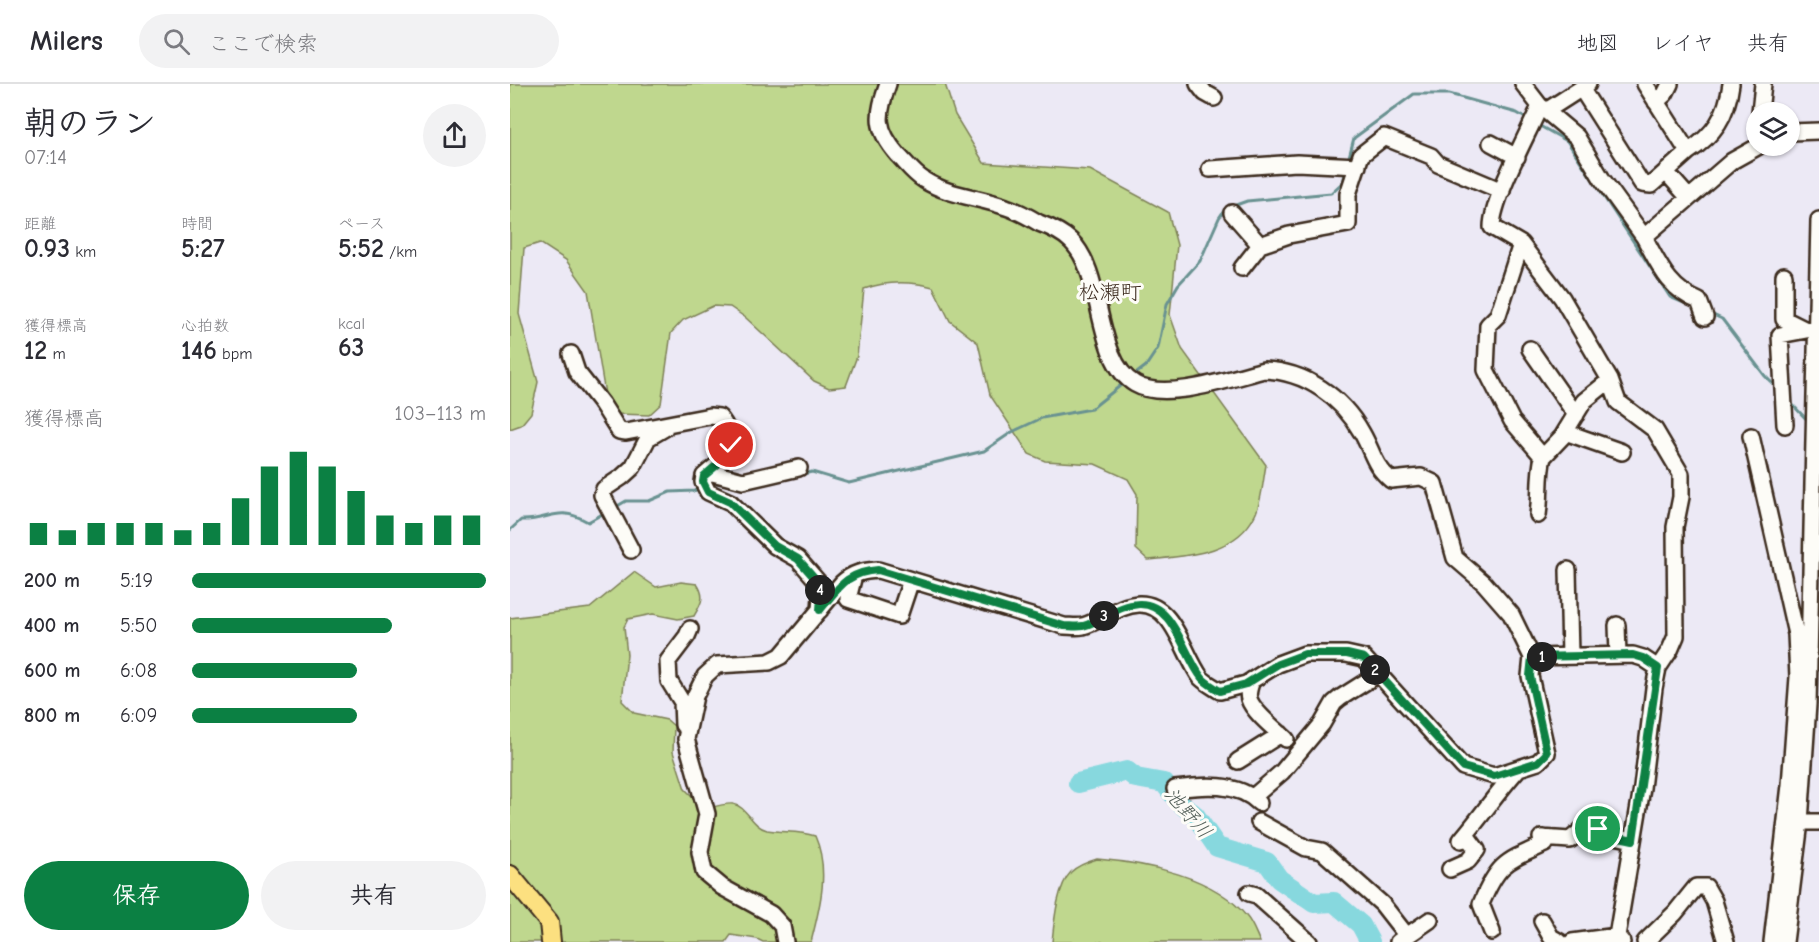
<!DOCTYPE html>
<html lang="ja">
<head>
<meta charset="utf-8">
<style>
  body { margin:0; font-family:"Comic Neue","Klee One",sans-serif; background:#f2f2f3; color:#2b2b33; height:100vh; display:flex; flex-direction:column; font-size:22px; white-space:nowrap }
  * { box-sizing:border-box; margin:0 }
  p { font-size:20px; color:#7c7c81 }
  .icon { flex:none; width:33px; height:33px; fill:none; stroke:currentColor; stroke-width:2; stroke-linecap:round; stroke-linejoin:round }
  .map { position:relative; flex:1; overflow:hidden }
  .panel { display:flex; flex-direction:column; background:#fff; width:510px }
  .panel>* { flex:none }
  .buttons { position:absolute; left:1236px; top:18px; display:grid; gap:12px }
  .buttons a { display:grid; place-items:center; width:54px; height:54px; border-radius:50%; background:#fff; box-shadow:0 2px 4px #0004; font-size:30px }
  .pin { position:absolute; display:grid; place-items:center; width:51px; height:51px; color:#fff; margin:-26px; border:3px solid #fff; border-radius:50%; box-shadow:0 2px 6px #0007 }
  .km { position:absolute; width:30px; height:30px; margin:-15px; border-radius:50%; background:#222; color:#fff; font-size:16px; line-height:30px; text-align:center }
  .round { display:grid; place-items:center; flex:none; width:63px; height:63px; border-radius:32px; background:#f2f2f3 }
  .summary { display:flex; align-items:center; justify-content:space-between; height:102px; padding:0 24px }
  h1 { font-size:33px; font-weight:600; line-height:45px }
  .figures { display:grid; grid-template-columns:repeat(3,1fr); gap:9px; height:102px; padding:6px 24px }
  .figures div { display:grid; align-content:center }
  .figures b { font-size:26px; font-weight:600 }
  .figures small { font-size:16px; font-weight:400 }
  .figures p { font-size:16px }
  .chart { height:168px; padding:12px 24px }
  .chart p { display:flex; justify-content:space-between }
  .chart svg { width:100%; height:108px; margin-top:6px; stroke:#0b8043; stroke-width:6 }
  .cta { display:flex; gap:12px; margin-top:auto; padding:12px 24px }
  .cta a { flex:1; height:69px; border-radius:36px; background:#0b8043; color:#fff; font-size:24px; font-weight:600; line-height:69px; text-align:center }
  .cta a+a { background:#f2f2f3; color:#2b2b33 }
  ul { padding:0 24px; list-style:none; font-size:20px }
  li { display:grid; grid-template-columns:96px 72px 1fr; align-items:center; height:45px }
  li i { height:15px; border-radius:8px; background:#0b8043 }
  header { display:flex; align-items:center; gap:36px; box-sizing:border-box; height:84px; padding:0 30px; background:#fff; border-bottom:2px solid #e1e1e2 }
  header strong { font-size:28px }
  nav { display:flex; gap:33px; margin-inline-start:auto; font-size:21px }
  .search { width:420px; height:54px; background:#f2f2f3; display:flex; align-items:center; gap:15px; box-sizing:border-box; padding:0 21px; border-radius:33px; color:#7c7c81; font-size:22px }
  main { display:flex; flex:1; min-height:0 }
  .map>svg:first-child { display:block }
</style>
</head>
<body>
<header>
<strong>Milers</strong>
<div class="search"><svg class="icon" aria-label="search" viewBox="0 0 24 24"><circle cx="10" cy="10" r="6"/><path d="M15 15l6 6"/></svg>ここで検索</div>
<nav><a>地図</a><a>レイヤ</a><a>共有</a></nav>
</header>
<main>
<section class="panel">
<div class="summary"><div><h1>朝のラン</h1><p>07:14</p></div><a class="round"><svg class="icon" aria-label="share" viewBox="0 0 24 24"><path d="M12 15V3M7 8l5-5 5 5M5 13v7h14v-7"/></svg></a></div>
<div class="figures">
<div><p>距離</p><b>0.93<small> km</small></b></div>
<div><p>時間</p><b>5:27</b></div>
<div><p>ペース</p><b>5:52<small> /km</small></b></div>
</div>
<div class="figures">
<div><p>獲得標高</p><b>12<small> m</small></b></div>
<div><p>心拍数</p><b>146<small> bpm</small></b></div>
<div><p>kcal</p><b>63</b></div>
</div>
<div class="chart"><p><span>獲得標高</span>103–113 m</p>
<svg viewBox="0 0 160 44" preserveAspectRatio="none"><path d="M5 44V35M15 44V38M25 44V35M35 44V35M45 44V35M55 44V38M65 44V35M75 44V25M85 44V12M95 44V6M105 44V12M115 44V22M125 44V32M135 44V35M145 44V32M155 44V32"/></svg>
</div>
<ul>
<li><b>200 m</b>5:19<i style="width:100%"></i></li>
<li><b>400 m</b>5:50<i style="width:68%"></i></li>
<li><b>600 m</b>6:08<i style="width:56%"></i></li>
<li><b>800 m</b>6:09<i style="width:56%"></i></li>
</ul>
<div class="cta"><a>保存</a><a>共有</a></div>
</section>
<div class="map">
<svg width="1309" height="858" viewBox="0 0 1309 858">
  <rect width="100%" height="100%" fill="#ece9f5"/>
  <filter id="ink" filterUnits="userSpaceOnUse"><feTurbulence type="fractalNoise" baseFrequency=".0167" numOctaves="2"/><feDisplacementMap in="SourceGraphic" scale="12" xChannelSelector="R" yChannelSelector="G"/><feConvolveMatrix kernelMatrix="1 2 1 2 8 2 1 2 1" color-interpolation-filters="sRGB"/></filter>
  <g filter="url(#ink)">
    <path fill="#bfd78e" stroke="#7d8056" stroke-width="1.5" d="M0,0H435L445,31L474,79L580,86L658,128L667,161L660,231L672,265L756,381C753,396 752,417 745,431C726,470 676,472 638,476L626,465L627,410L618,395L585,380L535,377L519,370L480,311L468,259L440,237L423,203C399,197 377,197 354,205L347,272L336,302L319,304L304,297L236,234L220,223L203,222L173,236L161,249L151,320L139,331L106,330L96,316L78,207L56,176L30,159L14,164L9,230L28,298L21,329L11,341L0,345Z
      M124,488L146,503L171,498L187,500C196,513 191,520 184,532L168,535L143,530L118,535L114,543L117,571L112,617L124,629L157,636L164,642L163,668L175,705L195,725C203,723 215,719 223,720C237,722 242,743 257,746C274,749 288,746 305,752C320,786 310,823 301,858H253L247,855L221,851L216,858H0V534L80,524Z
      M587,775C636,779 705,792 737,833C743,840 746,850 750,858H542C544,839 547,802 561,788C568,781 577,778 587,775Z"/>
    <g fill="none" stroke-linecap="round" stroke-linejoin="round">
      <path stroke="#699291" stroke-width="3" d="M1028,41L1057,57L1160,213L1186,224
        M838,77L844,54L904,10H939L1007,29L1017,35
        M1201,230L1212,235L1255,292L1267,304
        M623,292L636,282L648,264L657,220L668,201L690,177L709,134L715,125L737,117L821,109L833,98L836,86
        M1280,318L1298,337
        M289,391L302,388L339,399L474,367L502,348L532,334L581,325L615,298
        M199,400L203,398L218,401
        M104,424L116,417H139L160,408L184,407L190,404
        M0,446L11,436C40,437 47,420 78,438L96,428"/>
      <path stroke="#87d8de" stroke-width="20" d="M568,699L617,687L626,694L654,699L670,719L685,731L707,763L757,778L769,795L804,819L824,818L851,841L860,858"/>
      <defs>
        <path id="minor" d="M688,0L695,9L704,14
          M1013,0L1030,22L1067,53L1092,95L1134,153L1222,77L1249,62
          M1071,4L1132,100L1141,101L1178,68L1135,0
          M1146,18L1155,10L1160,0
          M1030,22C1018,50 982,115 982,143L1011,160L1030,185L1052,214L1100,296L1108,318L1145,346L1171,390V413L1165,443L1166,552L1160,566L1148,584L1144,604L1132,704L1107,852L1112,858
          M1036,27L1078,0
          M1250,28L1253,0
          M1280,48L1309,47
          M981,59L1007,73
          M1178,68C1204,51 1217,32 1221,0
          M700,85L787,79L848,82
          M1156,88L1179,114
          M722,129L750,161
          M1134,153C1149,180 1158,205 1189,217L1195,233
          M1011,160L988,231L978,241L976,286L1002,337L1033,373L1052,353L1074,317L1100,296
          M732,184L750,161L779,151L838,140V110L851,71L874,53L921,72L928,80L992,107
          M1274,191V235L1296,246
          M1020,265L1066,331
          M61,270L67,288L92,320L109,347L116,348L200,332L209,333C218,343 221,356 221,369L194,392L193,398L198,408L220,418L265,462L288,475L309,499L311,512L310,526
          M1275,341L1270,251L1307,244
          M1055,348L1112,368
          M1241,352L1286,550L1288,593L1280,701L1262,858
          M199,388L233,397L289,384
          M1028,431C1031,411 1028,393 1033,373
          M121,466L92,411L94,405L112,393L123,383L138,354L155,344
          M1058,486L1060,572
          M344,491L338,515L389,532L401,496
          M1107,541L1108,571
          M1022,573L1123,571L1133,574L1148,584
          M742,596C740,602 737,609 739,615C743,628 766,646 776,655
          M173,641L172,618L159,597L158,577L177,552L180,545
          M728,677L771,650
          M665,705C693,701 728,698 749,719
          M743,713L772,688L812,640L824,619L830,614L868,590
          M749,738L796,764L812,767L872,820L897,852
          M1290,738H1309
          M1031,754L1060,756L1074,744L1088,745L1091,749L1123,756
          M951,756C971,733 988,707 1009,684
          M940,785L958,777L967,766L956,751
          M739,809L746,811L799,858
          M1032,837L1041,853L1050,858
          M982,848L971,820C988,779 995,778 1035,760L1034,754
          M275,858L272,842L261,830L212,803L194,788L190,768L197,730L176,655L185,612L195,592L207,581L259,578L271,572L332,499C343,489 353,487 368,486L554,542C560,542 567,543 573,542C592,537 608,521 629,520C664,519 673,570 691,594C696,599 704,603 710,607L736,600L768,580L795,570H836L854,574L953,683L984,692L1028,678L1037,669L1020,592L1022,573L1001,530L974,499L945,474L924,399L911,393L881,396C863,381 863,368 852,349C832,313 795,287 754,286C722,294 655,318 625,300C584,276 595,190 561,157C553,149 540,143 529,139C519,133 508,127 496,123C469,113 439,112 414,96C404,90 396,79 388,71C365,45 367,31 378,0
          M888,858L920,836
          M1062,858L1107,852
          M1135,858L1165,829L1186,803H1196L1204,817L1216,858
          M1275,858L1290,738L1298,620L1309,136"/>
        <path id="major" d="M0,791L39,838L41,858"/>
      </defs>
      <use href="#minor" stroke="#3b2a1e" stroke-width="20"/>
      <use href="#major" stroke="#3b2a1e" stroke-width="22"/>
      <use href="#minor" stroke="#fdfcf7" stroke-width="15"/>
      <use href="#major" stroke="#fce080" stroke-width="18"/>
    </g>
  </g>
  <g fill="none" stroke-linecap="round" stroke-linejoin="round" filter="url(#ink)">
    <defs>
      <path id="route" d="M221,361V369L194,392L193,398L198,408L220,418L265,462L288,475L309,499L311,513L310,526C329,503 337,488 368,486L554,542C560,542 567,543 573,542C592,537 608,521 629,520C664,519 673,570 692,594C696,599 704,603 710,607L736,600L768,580L795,570H837L854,574L953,683L984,692L1028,678L1037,669L1020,592L1022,573L1123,571L1133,574L1148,584L1123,756L1091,749L1088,745"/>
    </defs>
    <use href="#route" stroke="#fff" stroke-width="12"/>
    <use href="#route" stroke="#0b8043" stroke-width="8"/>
  </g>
  <g text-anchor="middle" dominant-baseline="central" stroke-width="6" stroke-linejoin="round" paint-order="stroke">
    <g font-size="20" font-style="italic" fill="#525e58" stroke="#fdfcf7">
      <text transform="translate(678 729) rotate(49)">池野川</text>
    </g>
    <g font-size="21" fill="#3b2a1e" stroke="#fdfcf7">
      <text x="600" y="208">松瀬町</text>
    </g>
  </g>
</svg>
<div class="buttons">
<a><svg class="icon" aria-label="layers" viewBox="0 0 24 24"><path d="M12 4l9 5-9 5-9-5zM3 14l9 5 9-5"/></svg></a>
</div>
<div class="pin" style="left:1088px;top:745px;background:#1e9e55"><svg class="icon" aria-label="arrive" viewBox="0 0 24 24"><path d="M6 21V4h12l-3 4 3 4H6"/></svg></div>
<div class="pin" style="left:221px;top:361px;background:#d93025"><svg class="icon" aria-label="check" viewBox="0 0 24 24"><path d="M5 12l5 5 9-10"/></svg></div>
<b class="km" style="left:1032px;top:573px">1</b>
<b class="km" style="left:865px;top:586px">2</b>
<b class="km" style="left:594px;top:532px">3</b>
<b class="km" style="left:310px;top:506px">4</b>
</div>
</main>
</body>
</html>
